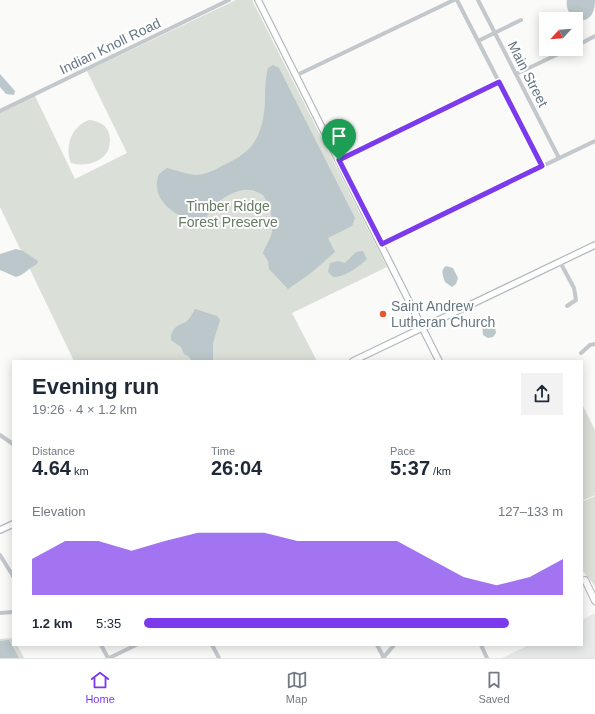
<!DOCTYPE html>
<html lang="en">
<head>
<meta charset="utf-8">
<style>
  body { margin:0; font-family:Arial,sans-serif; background:#f2f2f3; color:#1f2937; height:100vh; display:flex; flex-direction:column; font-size:15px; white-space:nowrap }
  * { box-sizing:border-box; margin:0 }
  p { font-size:13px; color:#747a83 }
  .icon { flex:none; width:22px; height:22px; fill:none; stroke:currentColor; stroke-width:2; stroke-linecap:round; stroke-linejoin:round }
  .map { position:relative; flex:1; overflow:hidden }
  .sheet { position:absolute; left:12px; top:360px; width:571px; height:286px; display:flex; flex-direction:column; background:#fff; border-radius:0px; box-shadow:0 2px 10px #0003 }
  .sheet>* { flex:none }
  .needle { width:26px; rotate:244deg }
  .controls { position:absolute; left:539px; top:12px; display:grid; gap:8px }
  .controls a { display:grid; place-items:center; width:44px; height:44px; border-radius:0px; background:#fff; box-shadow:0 2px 10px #0003; font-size:20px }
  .pin { position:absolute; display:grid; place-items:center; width:34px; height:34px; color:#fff; margin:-41px -17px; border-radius:50% 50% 50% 0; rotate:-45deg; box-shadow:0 0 4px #0007 }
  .pin .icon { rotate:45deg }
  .round { display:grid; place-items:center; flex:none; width:42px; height:42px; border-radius:0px; background:#f2f2f3 }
  .headline { display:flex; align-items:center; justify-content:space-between; height:68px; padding:0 20px }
  h1 { font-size:22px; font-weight:700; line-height:30px }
  .metrics { display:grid; grid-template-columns:repeat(3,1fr); gap:6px; height:68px; padding:4px 20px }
  .metrics div { display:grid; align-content:center }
  .metrics b { font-size:20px; font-weight:700 }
  .metrics small { font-size:11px; font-weight:400 }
  .metrics p { font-size:11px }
  .chart { height:112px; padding:8px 20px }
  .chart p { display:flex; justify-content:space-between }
  .chart svg { width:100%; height:72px; margin-top:4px; fill:#7c3aed; opacity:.7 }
  ul { padding:0 20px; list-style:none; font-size:13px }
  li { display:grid; grid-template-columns:64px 48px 1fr; align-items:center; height:30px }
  li i { height:10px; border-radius:5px; background:#7c3aed }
  .menu { display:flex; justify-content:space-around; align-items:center; height:56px; border-top:1px solid #e0e1e3; background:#fff; font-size:11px; color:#747a83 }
  .menu a { display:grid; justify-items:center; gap:2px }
  .menu .on { color:#7c3aed }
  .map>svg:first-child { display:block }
</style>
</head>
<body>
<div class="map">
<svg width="595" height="658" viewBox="0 0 595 658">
  <rect width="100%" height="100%" fill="#fafaf8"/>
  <path fill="#e8e9e9" d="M595,613V658H502L529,645H582V620Z"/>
  <path fill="#dadfd7" d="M236,0H252L387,267L292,313L317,361H74L0,207V112L35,96L75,179L127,153L87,71Z
    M89,120C108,122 113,134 108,151C100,163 85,167 71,163C64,146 72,126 89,120Z
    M582,404L595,430V495L582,501Z
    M595,496V586L582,570V502Z
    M13,638V645H17L24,658H0V639Z"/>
  <path fill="#bbc7cb" d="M567,0H595C595,33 563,20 567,0Z
    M273,65L279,68L355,218L352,226L328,238L335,252L311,273L288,289L269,269L268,261L263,253C265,246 271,239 272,232C274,220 270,205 263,195C258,192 251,189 245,190C235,190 218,200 211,209C208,213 206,221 200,222C196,223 192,221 188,219C170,213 150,196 159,174L167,168C176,170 188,175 197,175C208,174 216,169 226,164C248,153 258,144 263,119C267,102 263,85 268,68Z
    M0,74L15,91L14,95L6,94L0,87Z
    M16,249L23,251L38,261L37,264C29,268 24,275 16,277L0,270V254Z
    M363,251L367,259C359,267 343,278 333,277L328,272L330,263L338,261L345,263L356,252Z
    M446,266L453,268L458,278L456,284L452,287L445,282C443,276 440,270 446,266Z
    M195,309L217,316L220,320L213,343V361H192L188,356L184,354L181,347L171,340C171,326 179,326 187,321C190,318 193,313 195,309Z
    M485,320H490L495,326L496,333L493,337L488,338L483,335L482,324Z
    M9,640L19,658H0V641Z"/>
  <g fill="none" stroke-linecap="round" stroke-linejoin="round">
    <defs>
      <path id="secondary" d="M258,0L439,361
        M353,361L595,245
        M0,530L13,524"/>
      <path id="primary" d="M585,580L595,601"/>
    </defs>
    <use href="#secondary" stroke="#b3babf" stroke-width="8"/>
    <use href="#primary" stroke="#b5babe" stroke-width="8"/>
    <path stroke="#c3c8cc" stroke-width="4" d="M457,0L542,166
      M478,0L559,158
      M478,41L521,20
      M576,46L595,36
      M516,74L569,49
      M297,75L454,0
      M0,111L229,0
      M339,160L499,82
      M381,243L595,141
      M560,262L574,288L576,300L567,306
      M581,353L590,345L595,344
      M0,435L13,444
      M0,555L13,576
      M0,613L13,612
      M101,645L108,658
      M212,645L219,658
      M377,645L384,658
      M481,645L487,658
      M109,658L136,645
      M383,658L394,645"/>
    <use href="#secondary" stroke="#fff" stroke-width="5.5"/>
    <use href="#primary" stroke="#fff" stroke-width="6"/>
  </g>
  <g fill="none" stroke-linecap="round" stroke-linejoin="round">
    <defs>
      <path id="route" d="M499,82L542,166L382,244L339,160Z"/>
    </defs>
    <use href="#route" stroke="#fff" stroke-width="8"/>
    <use href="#route" stroke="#7c3aed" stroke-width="5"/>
  </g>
  <circle fill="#e4572e" stroke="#fff" stroke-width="1.5" cx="383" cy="314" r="4"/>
  <g text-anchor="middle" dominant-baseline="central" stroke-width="4" stroke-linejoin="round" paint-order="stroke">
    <g font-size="14" fill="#657683" stroke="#fff">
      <text transform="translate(110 46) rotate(-26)">Indian Knoll Road</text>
      <text transform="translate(528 74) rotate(63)">Main Street</text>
    </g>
    <g font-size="14" fill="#687a64" stroke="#fff">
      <text x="228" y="206">Timber Ridge<tspan x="228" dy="16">Forest Preserve</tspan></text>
    </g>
    <g font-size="14" fill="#657683" stroke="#fff" text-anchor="start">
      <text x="391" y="306">Saint Andrew<tspan x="391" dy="16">Lutheran Church</tspan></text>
    </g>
  </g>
</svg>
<div class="controls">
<a><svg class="needle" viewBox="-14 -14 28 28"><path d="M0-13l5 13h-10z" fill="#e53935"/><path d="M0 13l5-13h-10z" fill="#747a83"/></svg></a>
</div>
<div class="pin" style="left:339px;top:160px;background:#1e9e55"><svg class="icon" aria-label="arrive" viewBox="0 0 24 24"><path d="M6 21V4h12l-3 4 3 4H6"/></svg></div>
<section class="sheet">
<div class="headline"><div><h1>Evening run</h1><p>19:26 · 4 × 1.2 km</p></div><a class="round"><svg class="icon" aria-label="share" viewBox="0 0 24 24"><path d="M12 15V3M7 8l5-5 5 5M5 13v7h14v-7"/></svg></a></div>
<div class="metrics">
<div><p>Distance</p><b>4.64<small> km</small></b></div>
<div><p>Time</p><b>26:04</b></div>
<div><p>Pace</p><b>5:37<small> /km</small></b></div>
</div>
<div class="chart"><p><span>Elevation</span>127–133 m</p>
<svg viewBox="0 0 160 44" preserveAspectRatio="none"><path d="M0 44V22L10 11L20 11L30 17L40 11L50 6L60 6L70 6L80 11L90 11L100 11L110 11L120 22L130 33L140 38L150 33L160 22V44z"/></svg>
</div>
<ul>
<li><b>1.2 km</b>5:35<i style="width:87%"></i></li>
</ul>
</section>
</div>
<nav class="menu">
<a class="on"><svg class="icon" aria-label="home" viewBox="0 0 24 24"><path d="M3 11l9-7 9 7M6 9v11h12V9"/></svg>Home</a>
<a><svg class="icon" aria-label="map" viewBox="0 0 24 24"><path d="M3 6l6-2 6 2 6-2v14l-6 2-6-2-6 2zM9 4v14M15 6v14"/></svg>Map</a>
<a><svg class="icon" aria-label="saved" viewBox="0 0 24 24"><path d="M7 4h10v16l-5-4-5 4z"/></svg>Saved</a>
</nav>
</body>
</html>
